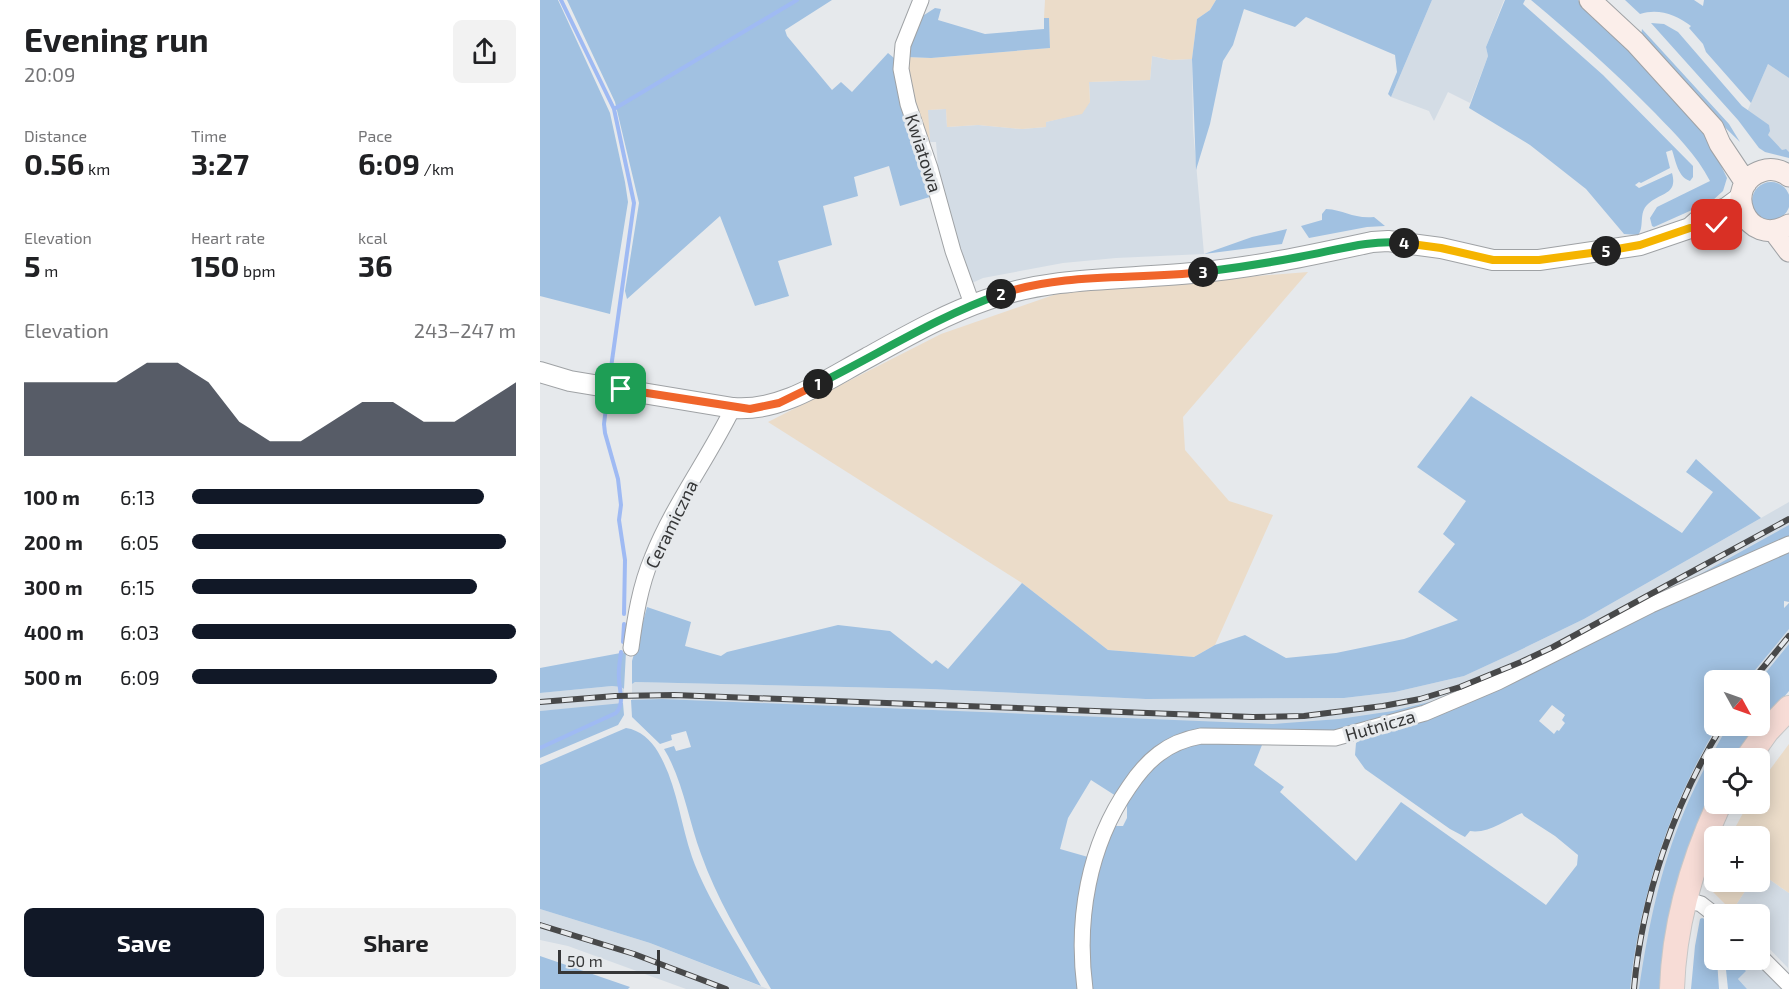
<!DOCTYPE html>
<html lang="en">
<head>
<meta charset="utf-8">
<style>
  body { margin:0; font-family:"Exo 2",sans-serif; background:#f2f2f2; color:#202124; height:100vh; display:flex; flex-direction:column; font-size:22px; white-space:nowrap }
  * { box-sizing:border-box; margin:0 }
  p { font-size:20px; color:#757577 }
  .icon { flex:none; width:33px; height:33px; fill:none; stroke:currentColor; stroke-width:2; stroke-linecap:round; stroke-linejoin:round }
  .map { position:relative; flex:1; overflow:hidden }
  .side { display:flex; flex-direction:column; background:#fff; width:540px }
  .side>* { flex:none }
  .needle { width:39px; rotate:130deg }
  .tools { position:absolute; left:1164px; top:670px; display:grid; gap:12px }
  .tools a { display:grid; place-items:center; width:66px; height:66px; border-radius:9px; background:#fff; box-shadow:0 3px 15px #0003; font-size:30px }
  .scale { position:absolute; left:18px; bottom:15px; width:102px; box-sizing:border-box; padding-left:6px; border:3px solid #363738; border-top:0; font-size:16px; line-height:21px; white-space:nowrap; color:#363738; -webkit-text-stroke:4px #e6e9ec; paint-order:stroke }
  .pin { position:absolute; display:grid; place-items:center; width:51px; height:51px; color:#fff; margin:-26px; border-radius:12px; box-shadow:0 3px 9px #0006 }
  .km { position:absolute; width:30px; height:30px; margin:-15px; border-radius:50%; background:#222; color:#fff; font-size:16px; line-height:30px; text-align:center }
  .round { display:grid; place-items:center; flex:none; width:63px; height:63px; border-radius:9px; background:#f2f2f2 }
  .overview { display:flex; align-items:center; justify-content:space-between; height:102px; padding:0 24px }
  h1 { font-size:33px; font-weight:700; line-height:45px }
  .stats { display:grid; grid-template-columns:repeat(3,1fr); gap:9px; height:102px; padding:6px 24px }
  .stats div { display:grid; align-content:center }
  .stats b { font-size:30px; font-weight:700 }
  .stats small { font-size:16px; font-weight:400 }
  .stats p { font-size:16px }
  .chart { height:168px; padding:12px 24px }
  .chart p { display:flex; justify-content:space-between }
  .chart svg { width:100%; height:108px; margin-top:6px; fill:#111827; opacity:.7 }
  .primary-button { display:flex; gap:12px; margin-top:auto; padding:12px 24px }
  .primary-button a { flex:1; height:69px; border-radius:9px; background:#111827; color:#fff; font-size:24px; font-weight:700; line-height:69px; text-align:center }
  .primary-button a+a { background:#f2f2f2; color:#202124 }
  ul { padding:0 24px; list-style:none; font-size:20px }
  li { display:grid; grid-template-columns:96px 72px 1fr; align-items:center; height:45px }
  li i { height:15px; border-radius:8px; background:#111827 }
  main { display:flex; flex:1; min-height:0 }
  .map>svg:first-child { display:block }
</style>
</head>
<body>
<main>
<section class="side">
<div class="overview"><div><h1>Evening run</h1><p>20:09</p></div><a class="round"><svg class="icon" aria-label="share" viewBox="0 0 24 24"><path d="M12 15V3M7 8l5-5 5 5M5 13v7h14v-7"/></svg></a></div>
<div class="stats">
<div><p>Distance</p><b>0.56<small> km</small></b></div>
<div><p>Time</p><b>3:27</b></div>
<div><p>Pace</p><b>6:09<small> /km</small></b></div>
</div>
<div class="stats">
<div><p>Elevation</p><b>5<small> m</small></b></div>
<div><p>Heart rate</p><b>150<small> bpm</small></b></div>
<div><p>kcal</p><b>36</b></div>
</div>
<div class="chart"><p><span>Elevation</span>243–247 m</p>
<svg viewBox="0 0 160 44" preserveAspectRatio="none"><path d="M0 44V14L10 14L20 14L30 14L40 6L50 6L60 14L70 30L80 38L90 38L100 30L110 22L120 22L130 30L140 30L150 22L160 14V44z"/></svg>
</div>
<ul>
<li><b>100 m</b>6:13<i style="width:90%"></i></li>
<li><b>200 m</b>6:05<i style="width:97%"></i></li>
<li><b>300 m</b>6:15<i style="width:88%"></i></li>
<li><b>400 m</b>6:03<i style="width:100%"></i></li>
<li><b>500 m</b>6:09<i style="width:94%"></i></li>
</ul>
<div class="primary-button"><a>Save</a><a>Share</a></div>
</section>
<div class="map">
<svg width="1249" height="989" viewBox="0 0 1249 989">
  <rect width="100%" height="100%" fill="#e6e9ec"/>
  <path fill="#d3dce5" d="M892,0H964L946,47L948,56L930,103L908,92L894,121L889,111L851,97Z
    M612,56L631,60L652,59L653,129L664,254L576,258L523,263L443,278L432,283L427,279L399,180L396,142H390L387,110L406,109L407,127L438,125L482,129L506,127V122L534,115L550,102L549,82L610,80Z
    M1228,64L1249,78V152L1245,149L1241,151L1206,114Z
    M1249,502V539L908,701L773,728L92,705V684L95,682L390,689L606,699L804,698L855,692L924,676L976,652L1044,619Z
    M1249,603V678L1220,681H1187Z
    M72,686L81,687L84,689L83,703L81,705L0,711V693Z
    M1174,726H1206L1174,759L1107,989H1080L1106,854Z
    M1220,873L1249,893L1248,968L1220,939V915H1196L1192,911L1211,882H1220Z
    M0,909L110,943L228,989H146L28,946L0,940Z
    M1196,960H1213L1245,989H1207L1198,979L1206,970Z"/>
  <path fill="#ebdcc9" d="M505,0H676L670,10L657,19L652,59L631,60L612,56L610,80L549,82L550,102L542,114L506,122V127L482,129L438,125L407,127L406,109L388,110L390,142L387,143L370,88L367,57L391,58L510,48L509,19L504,18Z
    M768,272L643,417L645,450L689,501L733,515L675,645L654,657L568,650L482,583L228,422L401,334L525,291Z
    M1249,744V893L1220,873V837H1190L1208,804H1220V783Z
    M1174,881V882H1211L1192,911L1171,890Z"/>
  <path fill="#a1c1e1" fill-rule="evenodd" d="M0,0H18L70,113L85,182L88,202L70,314L0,296Z
    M27,0H292L245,30L247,36L292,90L301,82L312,92L348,53L354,58L365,103L393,196L360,206L349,166L314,177L318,196L283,206L292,245L238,261L249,296L215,306L180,216L87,299L85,291L99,203L75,102Z
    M676,0H892L851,97L848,94L857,72L855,55L766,17L755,27L704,9L693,45L683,61L670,124L656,170L652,59L657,19L670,10Z
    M965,0H985L983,4L1063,75L1153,166V177L1150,181C1138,177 1136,162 1132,150L1126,152L1130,168L1101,183L1099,182L1095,185L1099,188L1132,173C1138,195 1121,192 1108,204C1098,213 1105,227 1098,235L1084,234L1046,189L990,145L929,108L948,56L946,47Z
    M991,0H1038L1058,18L1163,128L1187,178L1183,191L1172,201L1114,227L1112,226L1110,218L1117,207L1170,181C1156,154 1136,135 1115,113C1076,73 1034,36 991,0Z
    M1085,0H1154L1163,6L1164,0H1249V78L1228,64L1211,103L1166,52L1163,44L1149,28L1151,26C1136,15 1119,8 1100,14Z
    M395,8L401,9L398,20L445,34L504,29V18H509L510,48L391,58L367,57L381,17Z
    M1111,23L1124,24L1138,32L1202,106L1229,125L1230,131L1228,135L1242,150L1246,149L1249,152V158L1225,152L1219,148L1198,120Z
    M1102,29L1189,124L1200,142L1166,109L1101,36Z
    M1212 201a19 19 0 1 1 38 0a19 19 0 1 1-38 0Z
    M786,209C805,210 813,219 834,217L845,226L827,227L769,238L761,226L782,220V214Z
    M747,229L742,244L664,254L712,237Z
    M931,396L1142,533L1173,492L1146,472L1156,459L1221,518L1044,619L976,652L924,676L855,692L804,698L606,699L390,689L95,682L92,684V661L107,607L151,622L145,646L181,656L187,652L298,625L350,631L392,664L396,660L408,669L482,583L568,650L654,657L675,645L705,635L746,658L796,653L864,639L918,620L878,592L915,544L903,534L926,501L877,467Z
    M1249,525V541L1099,608Z
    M1249,547V602L1244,601V608L1249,603V629L1206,681H1174V726H1177C1129,808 1100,895 1090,989H549L550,889L574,826H583L587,818V801L600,777L640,744L724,740L714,765L744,787L740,792L816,861L861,802L1006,905L1037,865L1038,855L1015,836L984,816L982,813C966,820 948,834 930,831L925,837L910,829L825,769L815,755L816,743L826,735ZM1012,705L1025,715L1022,720L1025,723L1019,731L1017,730L1014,734L999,721Z
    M1249,644V691L1220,725L1219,681Z
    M86,652L84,689L81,687L72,686L0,693V668Z
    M122,699L733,724L799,719L853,711L897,700L908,701L800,732L653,734L576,796L551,780L528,818L520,849L548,857L542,989H231C205,945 178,902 161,854C148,819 143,780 124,749L134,746L136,751L151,747L146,731L131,735L132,740L120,744L92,717L91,700Z
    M83,703L84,715L78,725L0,758V711Z
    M1188,726H1219L1195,759H1174V793L1121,989H1099C1108,928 1120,869 1144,812C1156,782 1172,754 1188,726Z
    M86,728C100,730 111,740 118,752C137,784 140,822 152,857C167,899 199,946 221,986L110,943L0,909V765Z
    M1162,918L1170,921L1174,933V960H1177L1179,989H1151L1155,946L1160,919Z
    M0,956L90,987L88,989H0Z
    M1185,960H1196L1206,971L1198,979L1207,989H1188Z"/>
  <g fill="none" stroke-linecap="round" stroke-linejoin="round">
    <path stroke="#9fbaf3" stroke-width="4" d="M21,0L74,109L94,203L70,375
      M74,109L257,0
      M67,399L64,424L65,433L78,479L81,505L79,520L85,560L84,614
      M83,642L84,624
      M0,748L76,713C85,703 79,690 79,678C78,670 80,661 81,652"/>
    <defs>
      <path id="minor" d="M381,0L363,45L361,69L368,104L390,168L413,251L432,304
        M91,648C95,618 100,586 112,558C133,505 168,459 193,408
        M1144,899L1161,904L1175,915
        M1220,956L1249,985
        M545,989C536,920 548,846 589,787C607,760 627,742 661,736L795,738L885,713L958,682L1111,605L1249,544"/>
      <path id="tertiary" d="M1161,228L1206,218
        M0,372L30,381L193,408C242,412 286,380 327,358C365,337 405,314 446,300C513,276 582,280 652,273C713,268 772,255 832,242L848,241L901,248L953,260H999L1100,245L1150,228L1160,219L1186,208L1201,197"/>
      <path id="secondary" d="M1050,0L1095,42L1173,128L1180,144L1206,183
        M1249,176C1241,170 1231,168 1222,171C1181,184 1205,250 1249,225
        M1234,231L1249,251"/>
      <path id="primary" d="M1207,759L1227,731L1249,708
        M1132,989C1134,924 1152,863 1179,804"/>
    </defs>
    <use href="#minor" stroke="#9fa2a5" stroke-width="17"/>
    <use href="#tertiary" stroke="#9fa2a5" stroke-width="22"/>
    <use href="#secondary" stroke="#9fa2a5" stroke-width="23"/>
    <use href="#primary" stroke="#c7c7c7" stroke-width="26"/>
    <use href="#minor" stroke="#fff" stroke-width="15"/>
    <use href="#tertiary" stroke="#fff" stroke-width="20"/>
    <use href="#secondary" stroke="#fbeeea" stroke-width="21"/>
    <use href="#primary" stroke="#f7dcd6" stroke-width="24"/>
    <defs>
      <path id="rail" d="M1212,681L1249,636
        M0,702L75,696L134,695L713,717L764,716L843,706L880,699L920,687L981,662L1013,647L1249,519
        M0,925L94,954L186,989
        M1094,989C1102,897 1134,804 1182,726"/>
    </defs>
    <use href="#rail" stroke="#48494a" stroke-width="6"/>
    <use href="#rail" stroke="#e6e9ec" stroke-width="4" stroke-dasharray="11" stroke-linecap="butt"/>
  </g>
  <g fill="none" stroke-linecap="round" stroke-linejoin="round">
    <defs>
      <path id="split-1" d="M81,389L210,409L239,403L278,384"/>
      <path id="split-2" d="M278,384C339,354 396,317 461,294"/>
      <path id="split-3" d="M461,294C525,272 596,280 663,272"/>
      <path id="split-4" d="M663,272C695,268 727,263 759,257C794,251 829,239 864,243"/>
      <path id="split-5" d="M864,243L901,248L953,260H999L1066,251"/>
      <path id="split-6" d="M1066,251L1100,245L1150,228H1165L1177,225"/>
    </defs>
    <use href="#split-1" stroke="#fff" stroke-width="12"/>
    <use href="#split-2" stroke="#fff" stroke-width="12"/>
    <use href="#split-3" stroke="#fff" stroke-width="12"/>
    <use href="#split-4" stroke="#fff" stroke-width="12"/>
    <use href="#split-5" stroke="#fff" stroke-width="12"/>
    <use href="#split-6" stroke="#fff" stroke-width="12"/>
    <use href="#split-1" stroke="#f0652b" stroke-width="8"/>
    <use href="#split-2" stroke="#22a559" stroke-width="8"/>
    <use href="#split-3" stroke="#f0652b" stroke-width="8"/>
    <use href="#split-4" stroke="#22a559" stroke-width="8"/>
    <use href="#split-5" stroke="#f5b400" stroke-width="8"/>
    <use href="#split-6" stroke="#f5b400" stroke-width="8"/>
  </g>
  <g text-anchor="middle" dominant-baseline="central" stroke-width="6" stroke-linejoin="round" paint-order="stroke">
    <g font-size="18" fill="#363738" stroke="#e6e9ec">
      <text transform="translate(384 153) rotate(72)">Kwiatowa</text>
      <text transform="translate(131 524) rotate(-64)">Ceramiczna</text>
      <text transform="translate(840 725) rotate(-16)">Hutnicza</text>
    </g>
  </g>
</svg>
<div class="tools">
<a><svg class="needle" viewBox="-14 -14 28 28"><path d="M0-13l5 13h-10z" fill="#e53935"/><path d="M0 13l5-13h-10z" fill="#757577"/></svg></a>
<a><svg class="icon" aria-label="locate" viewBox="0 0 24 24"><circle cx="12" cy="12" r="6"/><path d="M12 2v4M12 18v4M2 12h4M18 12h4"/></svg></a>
<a>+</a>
<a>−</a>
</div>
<div class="scale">50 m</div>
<div class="pin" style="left:81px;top:389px;background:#1e9e55"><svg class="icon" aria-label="arrive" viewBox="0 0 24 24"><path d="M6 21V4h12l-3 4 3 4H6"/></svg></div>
<div class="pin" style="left:1177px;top:225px;background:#d93025"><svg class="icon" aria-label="check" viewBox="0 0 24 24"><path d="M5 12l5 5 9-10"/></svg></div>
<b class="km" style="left:278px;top:384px">1</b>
<b class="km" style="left:461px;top:294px">2</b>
<b class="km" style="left:663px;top:272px">3</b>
<b class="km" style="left:864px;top:243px">4</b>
<b class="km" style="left:1066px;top:251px">5</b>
</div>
</main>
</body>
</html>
